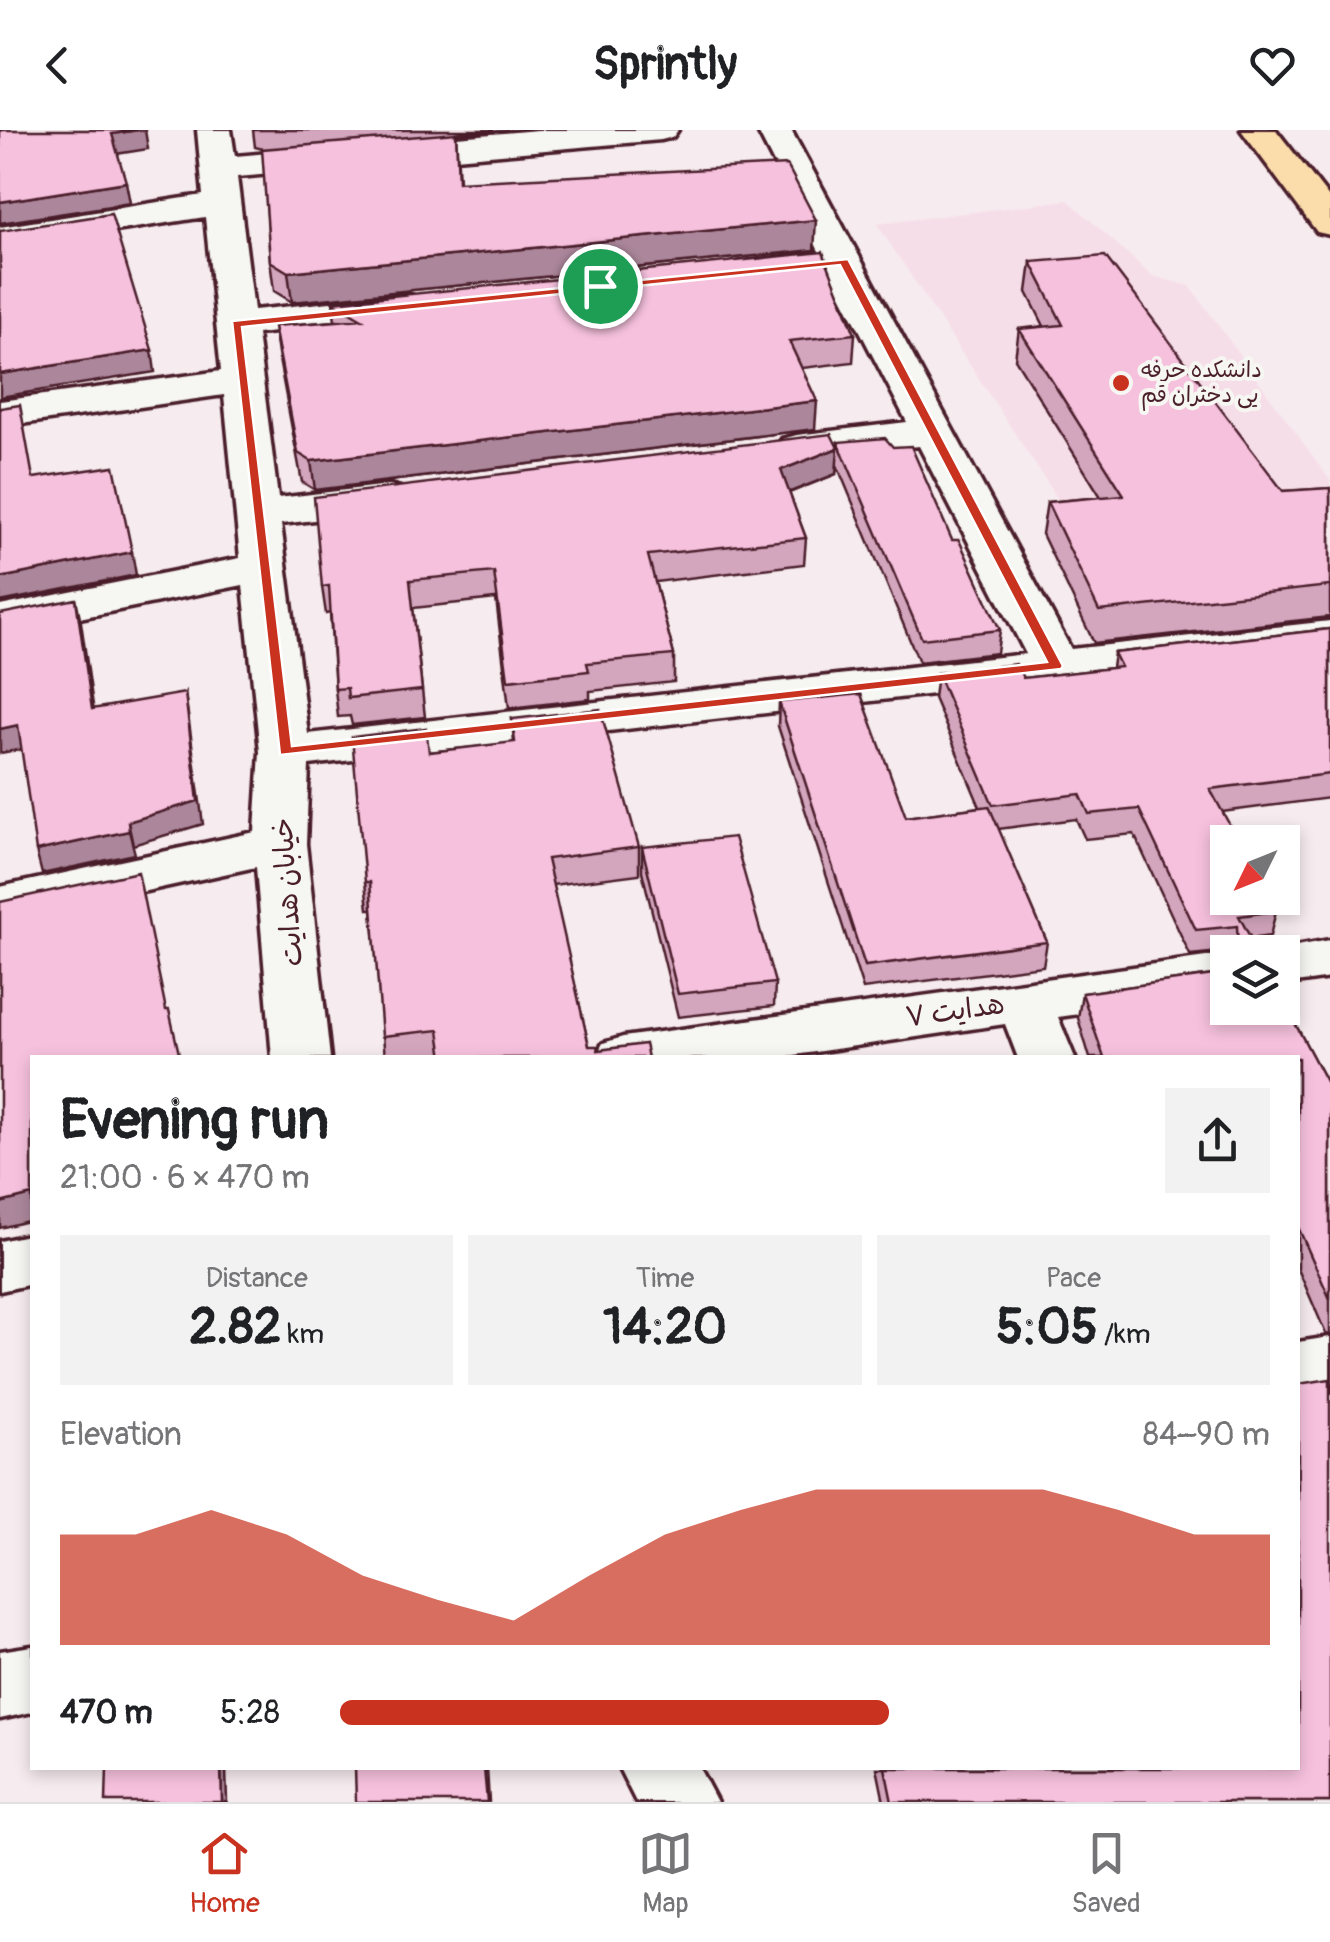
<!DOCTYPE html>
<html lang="en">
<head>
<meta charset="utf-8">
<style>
  body { margin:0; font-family:Pangolin,"Playpen Sans Arabic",sans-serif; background:#f2f2f2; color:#202124; height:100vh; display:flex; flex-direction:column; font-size:38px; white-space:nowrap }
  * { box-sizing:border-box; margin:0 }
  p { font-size:32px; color:#757577 }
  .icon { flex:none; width:55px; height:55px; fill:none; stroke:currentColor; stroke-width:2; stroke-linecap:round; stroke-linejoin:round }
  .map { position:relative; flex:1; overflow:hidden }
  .side { position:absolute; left:30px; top:925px; width:1270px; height:715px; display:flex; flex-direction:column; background:#fff; border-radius:0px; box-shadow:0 5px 15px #0003 }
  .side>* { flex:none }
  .needle { width:65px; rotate:227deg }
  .buttons { position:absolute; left:1210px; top:695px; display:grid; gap:20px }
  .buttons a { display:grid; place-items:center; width:90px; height:90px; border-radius:0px; background:#fff; box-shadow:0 5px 15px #0003; font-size:50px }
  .pin { position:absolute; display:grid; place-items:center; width:85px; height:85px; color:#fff; margin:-42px; border:5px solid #fff; border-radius:50%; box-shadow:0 2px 10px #0007 }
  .round { display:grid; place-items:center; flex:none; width:105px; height:105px; border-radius:0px; background:#f2f2f2 }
  .summary { display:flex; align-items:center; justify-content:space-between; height:170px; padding:0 30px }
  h1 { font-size:55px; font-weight:800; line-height:75px }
  .stats { display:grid; grid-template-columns:repeat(3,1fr); gap:15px; height:170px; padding:10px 30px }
  .stats div { display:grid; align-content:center; border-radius:0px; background:#f2f2f2; text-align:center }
  .stats b { font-size:50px; font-weight:800 }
  .stats small { font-size:28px; font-weight:400 }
  .stats p { font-size:28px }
  .chart { height:280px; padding:20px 30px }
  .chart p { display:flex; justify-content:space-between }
  .chart svg { width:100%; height:180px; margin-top:10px; fill:#c8321e; opacity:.7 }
  ul { padding:0 30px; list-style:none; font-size:32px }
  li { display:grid; grid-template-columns:160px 120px 1fr; align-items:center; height:75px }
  li i { height:25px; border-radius:12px; background:#c8321e }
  header { display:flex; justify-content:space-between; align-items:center; height:130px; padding:0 30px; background:#fff; font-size:45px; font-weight:800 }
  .menu { display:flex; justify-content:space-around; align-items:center; height:140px; border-top:2px solid #e0e0e0; background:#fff; font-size:28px; color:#757577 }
  .menu a { display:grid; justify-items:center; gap:5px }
  .menu .selected { color:#c8321e }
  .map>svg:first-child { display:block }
</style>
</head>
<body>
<header><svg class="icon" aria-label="back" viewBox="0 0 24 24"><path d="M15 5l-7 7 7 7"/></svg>Sprintly<svg class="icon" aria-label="heart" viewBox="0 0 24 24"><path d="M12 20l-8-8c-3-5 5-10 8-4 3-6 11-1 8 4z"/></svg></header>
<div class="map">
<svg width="1330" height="1672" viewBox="0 0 1330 1672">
  <rect width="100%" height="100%" fill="#f6ebee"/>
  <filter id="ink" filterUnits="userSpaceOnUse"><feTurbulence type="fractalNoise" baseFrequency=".01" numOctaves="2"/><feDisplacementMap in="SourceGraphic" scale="20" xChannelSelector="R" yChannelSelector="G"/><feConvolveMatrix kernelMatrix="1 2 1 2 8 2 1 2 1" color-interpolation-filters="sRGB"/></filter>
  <g filter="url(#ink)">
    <path fill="#f6dee9" d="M1068,70L1152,146L1190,156L1330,350V365L1075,395L877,94Z"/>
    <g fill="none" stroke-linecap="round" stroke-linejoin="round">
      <defs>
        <path id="minor" d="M197,0H231L235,26L538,0H678L673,7L661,10L237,47L254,180L407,164L421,168L427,176L421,184L407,188L257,204L278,368L389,355L404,359L411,368L404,377L389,381L281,394L308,604L1026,524L919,316L797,331L782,327L776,318L782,309L797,305L907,292L831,145L751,152L737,149L732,141L737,133L820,123L757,0H791L1071,519L1330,491V519L309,635L306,714L330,928H272L256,737L0,793V757L255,702L260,622L243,455L0,504V476L240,428L224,265L0,297V271L221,241L205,87L0,119V97L203,65Z
          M1330,810V848L1282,855V822H1262Z
          M1228,824V863L1058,887L1075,928H1018L1005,894L774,928H595L603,913L623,907Z
          M32,1104V1154L0,1161V1111Z
          M1330,1207V1261L1298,1266V1212Z
          M32,1516V1582L0,1589V1521Z
          M619,1638H699L717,1672H636Z"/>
        <path id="major" d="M1241,0H1276L1330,69V105L1317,102Z"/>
      </defs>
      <use href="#minor" stroke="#4a1f2b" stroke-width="7"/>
      <use href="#major" stroke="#4a1f2b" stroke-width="7"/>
      <use href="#minor" fill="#f6f6f2" fill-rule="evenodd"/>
      <use href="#major" fill="#faddab" fill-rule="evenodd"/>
    </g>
    <path fill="#d4a6be" stroke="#4a1f2b" stroke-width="2.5" d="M253,0H494L456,3L459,52L814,120L292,172L274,161L270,131L263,19L255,17Z
      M1031,132L1283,361L1330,358V487L1094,513L1042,404L1047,372L1101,367L1015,229L1019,199L1044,196L1027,162Z
      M333,172L855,204L853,232L802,238L815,299L315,360L302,352L278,224L274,196L335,191Z
      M838,312L952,410L1000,500L997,523L919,532L837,335L836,344L789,363L806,408L804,434L655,452L674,525V552L590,561V569L509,578L496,469L413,478L425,587L352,595L350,586L338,587L335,559L330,483L326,484L322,457L837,317Z
      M1330,499V668L1222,682L1276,781L1270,806L1250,809L1258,822H1231L1230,821L1190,825L1134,704L1085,709L1076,689L998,699L1047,812L1043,836L863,859L778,596L779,572L906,687L980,677L934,568L937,543L1023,548L1112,538L1114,523Z
      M512,589L639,717V744L552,755L589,916L598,920L648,928H385L372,779H368L365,752L429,622L514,613Z
      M642,717L775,853L774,876L678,887L642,741Z
      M1228,843V878H1282V869L1330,959V1205L1326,1204L1298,1139V928H1090L1078,888L1082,863Z
      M877,1638H1298L1330,1672H884Z"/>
    <path fill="#ac879b" stroke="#4a1f2b" stroke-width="2.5" d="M138,0H145L148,19L116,24L112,4Z
      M126,52L130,73L0,93V72Z
      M816,90L814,120L292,172L288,142Z
      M152,220L155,242L0,267V244Z
      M817,271L815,299L315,360L311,331Z
      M838,318L836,344L780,366L781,340Z
      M132,422L136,445L0,472V448Z
      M76,469L81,492L97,603L92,579Z
      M185,563L203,694L133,715L128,692Z
      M18,595L24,619L0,623V599Z
      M129,701L135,724L42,744L36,721Z
      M32,1065V1090L0,1098V1073Z
      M221,1638H226L227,1672H222Z
      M484,1638H487L489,1672H487Z"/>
    <path fill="#f6c1dd" stroke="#4a1f2b" stroke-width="2.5" d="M0,0H138L112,4L126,52L0,72Z
      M456,3L458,52L787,35L816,90L288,142L270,131L262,19Z
      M111,84L152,220L0,244V101Z
      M823,122L855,204L789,211L817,271L311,331L298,323L274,196L362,189L333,172Z
      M1105,126L1283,361L1330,358V456L1099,481L1047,372L1124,365L1019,199L1063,195L1031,132Z
      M20,275L33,348L114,336L132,422L0,448V278Z
      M831,304L838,318L781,340L806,408L648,425L674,525L587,533L589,541L508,550L494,442L410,450L422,560L348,568L347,558L335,559L329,456L322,457L314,367Z
      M885,308L893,317L911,316L952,410H959L1000,500L922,509L838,312Z
      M76,469L92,579L185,563L198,671L128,692L129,701L36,721L18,595L0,599V484Z
      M1330,499V644L1210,659L1239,712H1228V768H1269L1276,781L1239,786L1258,822H1238L1237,796L1196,800L1139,679L1089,684L1080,664L993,675L937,543L1016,534L1023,548L1121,537L1114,523Z
      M861,564L906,687L989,676L1047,812L865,836L779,572Z
      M600,579L639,717L547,729L589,916H597L598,920L645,914L648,928H443L439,900L382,906L370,752H365L352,607L426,598L429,622L515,612L512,589Z
      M734,707L775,853L678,864L642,717Z
      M138,742L166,880H169L180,928H32V1065L0,1073V772Z
      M1228,843V878H1282V869L1330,959V1169L1298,1097V928H1104L1082,863Z
      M1330,1249V1672H892L885,1638H1298V1254Z
      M107,1638H221L222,1672H106Z
      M355,1638H484L487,1672H356Z"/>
  </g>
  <path fill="#c8321e" stroke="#fff" stroke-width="2.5" fill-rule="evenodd" d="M848,129L1063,536L1061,539L280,625L232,191ZM840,135L1047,532L292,616L242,197Z"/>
  <circle fill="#c8321e" stroke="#f6f6f2" stroke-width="4" cx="1121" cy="253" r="10"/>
  <g text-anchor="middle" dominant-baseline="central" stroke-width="8" stroke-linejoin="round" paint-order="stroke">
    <g font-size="22" fill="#4a1f2b" stroke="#f6f6f2" text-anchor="start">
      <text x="1141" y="240">دانشکده حرفه<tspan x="1141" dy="25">یی دختران قم</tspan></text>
    </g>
    <g font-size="28" fill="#4a1f2b" stroke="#f6f6f2">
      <text transform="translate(288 762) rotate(-94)">خیابان هدایت</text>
      <text transform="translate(955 881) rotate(-8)">هدایت ۷</text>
    </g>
  </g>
</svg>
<div class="buttons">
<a><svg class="needle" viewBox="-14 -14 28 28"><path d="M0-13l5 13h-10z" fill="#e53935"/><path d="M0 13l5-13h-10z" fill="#757577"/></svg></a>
<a><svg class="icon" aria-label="layers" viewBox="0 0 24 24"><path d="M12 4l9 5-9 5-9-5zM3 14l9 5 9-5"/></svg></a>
</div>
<div class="pin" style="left:600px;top:156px;background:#1e9e55"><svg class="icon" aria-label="arrive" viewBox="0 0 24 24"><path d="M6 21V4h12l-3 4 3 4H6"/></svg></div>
<section class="side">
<div class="summary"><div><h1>Evening run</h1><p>21:00 · 6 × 470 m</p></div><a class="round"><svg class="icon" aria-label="share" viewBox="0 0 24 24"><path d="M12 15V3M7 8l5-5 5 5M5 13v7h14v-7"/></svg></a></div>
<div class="stats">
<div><p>Distance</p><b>2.82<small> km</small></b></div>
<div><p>Time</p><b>14:20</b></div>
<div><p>Pace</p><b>5:05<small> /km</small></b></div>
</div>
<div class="chart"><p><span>Elevation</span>84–90 m</p>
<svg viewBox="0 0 160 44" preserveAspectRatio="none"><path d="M0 44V17L10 17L20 11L30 17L40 27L50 33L60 38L70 27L80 17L90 11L100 6L110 6L120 6L130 6L140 11L150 17L160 17V44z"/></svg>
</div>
<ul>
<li><b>470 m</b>5:28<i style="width:59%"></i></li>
</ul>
</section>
</div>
<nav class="menu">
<a class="selected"><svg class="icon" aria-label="home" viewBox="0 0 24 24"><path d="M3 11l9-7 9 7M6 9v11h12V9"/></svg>Home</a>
<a><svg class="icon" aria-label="map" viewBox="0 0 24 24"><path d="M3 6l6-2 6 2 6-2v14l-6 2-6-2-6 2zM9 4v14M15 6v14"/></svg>Map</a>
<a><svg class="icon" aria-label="saved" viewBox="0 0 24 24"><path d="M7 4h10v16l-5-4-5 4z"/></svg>Saved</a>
</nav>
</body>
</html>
